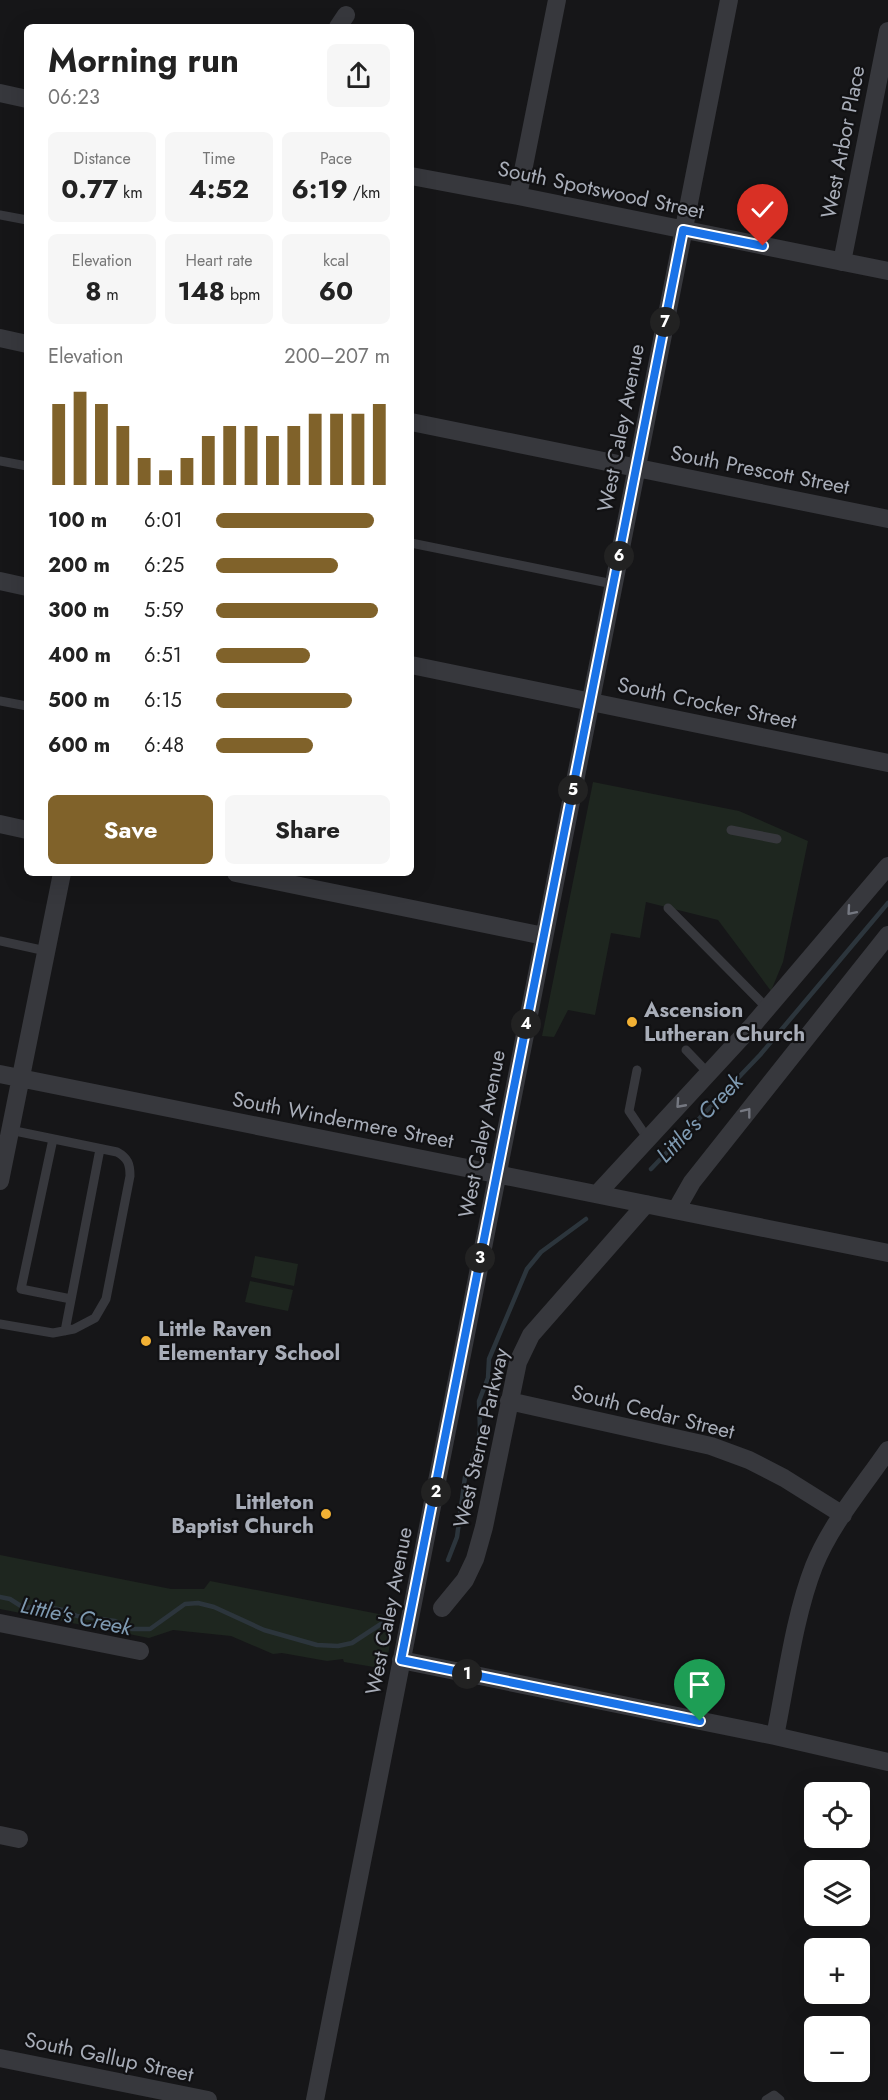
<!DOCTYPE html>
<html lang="en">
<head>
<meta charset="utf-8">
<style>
  body { margin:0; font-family:Jost,sans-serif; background:#f6f6f6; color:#222; height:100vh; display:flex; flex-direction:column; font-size:22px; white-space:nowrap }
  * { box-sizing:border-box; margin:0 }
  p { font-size:20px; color:#767676 }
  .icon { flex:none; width:33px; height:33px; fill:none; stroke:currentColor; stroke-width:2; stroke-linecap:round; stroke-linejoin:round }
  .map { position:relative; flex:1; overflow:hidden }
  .panel { position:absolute; left:24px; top:24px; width:390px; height:852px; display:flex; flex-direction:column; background:#fff; border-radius:9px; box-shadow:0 6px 24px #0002 }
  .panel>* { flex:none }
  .fabs { position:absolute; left:804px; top:1782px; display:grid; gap:12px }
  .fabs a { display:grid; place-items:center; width:66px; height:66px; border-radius:9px; background:#fff; box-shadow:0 6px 24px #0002; font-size:30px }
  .pin { position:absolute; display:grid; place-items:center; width:51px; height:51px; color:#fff; margin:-62px -26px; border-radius:50% 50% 50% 0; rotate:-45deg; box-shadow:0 0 6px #0007 }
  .pin .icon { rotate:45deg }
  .km { position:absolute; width:30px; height:30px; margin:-15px; border-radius:50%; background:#222; color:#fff; font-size:16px; line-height:30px; text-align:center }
  .round { display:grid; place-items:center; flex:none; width:63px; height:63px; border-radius:9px; background:#f6f6f6 }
  .summary { display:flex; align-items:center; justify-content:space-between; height:102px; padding:0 24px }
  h1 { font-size:33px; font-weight:700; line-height:45px }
  .stats { display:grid; grid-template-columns:repeat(3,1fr); gap:9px; height:102px; padding:6px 24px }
  .stats div { display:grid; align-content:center; border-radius:9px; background:#f6f6f6; text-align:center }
  .stats b { font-size:26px; font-weight:700 }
  .stats small { font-size:16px; font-weight:400 }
  .stats p { font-size:16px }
  .chart { height:168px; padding:12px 24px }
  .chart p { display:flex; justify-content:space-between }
  .chart svg { width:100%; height:108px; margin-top:6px; stroke:#80622a; stroke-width:6 }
  .button { display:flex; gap:12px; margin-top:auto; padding:12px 24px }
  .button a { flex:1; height:69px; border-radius:9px; background:#80622a; color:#fff; font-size:24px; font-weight:700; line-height:69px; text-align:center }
  .button a+a { background:#f6f6f6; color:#222 }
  ul { padding:0 24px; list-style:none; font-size:20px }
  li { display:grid; grid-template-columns:96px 72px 1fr; align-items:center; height:45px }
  li i { height:15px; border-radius:8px; background:#80622a }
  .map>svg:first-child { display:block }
</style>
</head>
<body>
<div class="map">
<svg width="888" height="2100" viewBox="0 0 888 2100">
  <rect width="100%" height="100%" fill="#161618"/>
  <path fill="#1e261f" d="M593,782L739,811L808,841L783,962L771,991L718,920L646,902L640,938L611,933L595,1015L568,1010L554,1037L542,1036Z
    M255,1256L298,1264L294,1286L251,1277Z
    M250,1281L293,1290L288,1311L245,1302Z
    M0,1555L171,1589H204L210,1581L394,1617L386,1669L344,1662L343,1659L327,1661L282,1653L273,1654L231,1636L173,1630L149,1638L0,1609Z"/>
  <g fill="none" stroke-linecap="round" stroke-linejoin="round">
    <path stroke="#2c353c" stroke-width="4.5" d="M651,1169L760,1055L888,903
      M448,1560L457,1537L465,1477L472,1462L478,1443L480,1429L479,1401L488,1378L489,1359L527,1269L541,1252L586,1219
      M0,1597L10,1599L24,1608L42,1606L63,1610L77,1616L115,1621L132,1629H150L185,1604L198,1603L214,1607L264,1630L317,1645L338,1646L352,1643L384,1622"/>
    <path stroke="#37383d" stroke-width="9" d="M0,215L27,220
      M0,461L27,466
      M411,543L613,584
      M0,701L27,706
      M731,830L777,839
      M668,908L767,1008
      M0,941L46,951
      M686,1050L708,1073
      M637,1070L629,1111L648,1139
      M53,1139L21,1289L71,1299
      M0,1324L53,1333L74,1329L95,1318L106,1299L130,1176C130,1164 128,1158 117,1152L10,1130
      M65,1331L100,1149
      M766,2100L774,2095L780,2100"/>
    <path stroke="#37383d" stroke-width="18" d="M338,27L346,15
      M0,93L27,99
      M411,176L518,196L888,271
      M518,196L557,0
      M842,262L888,31
      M0,338L27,344
      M411,422L888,519
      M0,581L27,587
      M411,665L888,763
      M0,824L27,830
      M236,873L544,936
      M0,1074L888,1253
      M0,1181L62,873
      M597,1194L753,1025L888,866
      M676,1210L692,1182L888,935
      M509,1401L711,1446L749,1460L784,1478L843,1515
      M442,1608L465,1580L475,1559L484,1527L518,1362L531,1335L646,1204
      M0,1623L140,1651
      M401,1660L775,1736L888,1762
      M775,1736C786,1683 794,1617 814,1566C831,1524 862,1488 888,1450
      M0,1835L19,1839
      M0,2058L208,2100
      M315,2100L729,0"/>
  </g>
  <defs><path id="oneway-chevron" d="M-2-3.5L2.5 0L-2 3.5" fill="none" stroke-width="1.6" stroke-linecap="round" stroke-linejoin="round" transform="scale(1.5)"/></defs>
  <g stroke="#757881">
    <use href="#oneway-chevron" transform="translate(851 911) rotate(131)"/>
    <use href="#oneway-chevron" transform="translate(680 1104) rotate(132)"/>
    <use href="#oneway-chevron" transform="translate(747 1112) rotate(-52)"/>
  </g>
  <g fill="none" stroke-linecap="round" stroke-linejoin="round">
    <defs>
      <path id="route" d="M700,1721L401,1660L683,230L763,246"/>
    </defs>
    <use href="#route" stroke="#fff" stroke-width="12"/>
    <use href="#route" stroke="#1a73e8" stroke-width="8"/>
  </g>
  <g fill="#f2b134" stroke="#111113" stroke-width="2">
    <circle cx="632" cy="1022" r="6"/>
    <circle cx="146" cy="1341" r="6"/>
    <circle cx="326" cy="1514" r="6"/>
  </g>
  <g text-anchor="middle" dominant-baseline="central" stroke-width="4.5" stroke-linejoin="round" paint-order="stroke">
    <g font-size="21" fill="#a8adb8" stroke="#111113">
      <text transform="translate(843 142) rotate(-79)">West Arbor Place</text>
      <text transform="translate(601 190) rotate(12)">South Spotswood Street</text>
      <text transform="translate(621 428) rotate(-79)">West Caley Avenue</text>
      <text transform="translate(760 470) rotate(11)">South Prescott Street</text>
      <text transform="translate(707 703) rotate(12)">South Crocker Street</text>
      <text transform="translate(343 1120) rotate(11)">South Windermere Street</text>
      <text transform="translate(482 1134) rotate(-79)">West Caley Avenue</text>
      <text transform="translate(653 1412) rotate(14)">South Cedar Street</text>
      <text transform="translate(481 1438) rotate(-77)">West Sterne Parkway</text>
      <text transform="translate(389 1611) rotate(-79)">West Caley Avenue</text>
      <text transform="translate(109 2057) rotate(12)">South Gallup Street</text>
    </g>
    <g font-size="21" font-weight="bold" fill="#a8adb8" stroke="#111113" text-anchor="start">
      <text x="644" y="1010">Ascension<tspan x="644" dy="24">Lutheran Church</tspan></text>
      <text x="158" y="1329">Little Raven<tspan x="158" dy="24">Elementary School</tspan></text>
      <text x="314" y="1502" text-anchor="end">Littleton<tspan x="314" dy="24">Baptist Church</tspan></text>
    </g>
    <g font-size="22" font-style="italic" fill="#7f9bb3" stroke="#111113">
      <text transform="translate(699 1118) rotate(-46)">Little's Creek</text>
      <text transform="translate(76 1616) rotate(12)">Little's Creek</text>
    </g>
  </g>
</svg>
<div class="fabs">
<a><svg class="icon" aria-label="locate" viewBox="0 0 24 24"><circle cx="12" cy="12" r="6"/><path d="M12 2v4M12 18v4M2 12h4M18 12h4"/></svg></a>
<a><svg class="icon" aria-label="layers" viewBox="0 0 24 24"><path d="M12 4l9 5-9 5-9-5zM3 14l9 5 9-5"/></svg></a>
<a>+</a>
<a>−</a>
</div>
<div class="pin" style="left:700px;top:1721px;background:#1e9e55"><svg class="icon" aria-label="arrive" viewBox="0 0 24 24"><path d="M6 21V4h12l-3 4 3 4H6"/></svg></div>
<div class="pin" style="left:763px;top:246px;background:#d93025"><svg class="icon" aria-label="check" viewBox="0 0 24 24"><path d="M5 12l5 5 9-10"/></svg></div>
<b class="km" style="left:467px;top:1674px">1</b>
<b class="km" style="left:436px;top:1492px">2</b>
<b class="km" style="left:480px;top:1258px">3</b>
<b class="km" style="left:526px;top:1024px">4</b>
<b class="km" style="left:573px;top:790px">5</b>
<b class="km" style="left:619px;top:556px">6</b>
<b class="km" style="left:665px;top:322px">7</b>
<section class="panel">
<div class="summary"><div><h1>Morning run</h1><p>06:23</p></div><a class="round"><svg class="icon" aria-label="share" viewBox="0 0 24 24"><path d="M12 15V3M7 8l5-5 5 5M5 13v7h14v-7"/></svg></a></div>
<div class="stats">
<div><p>Distance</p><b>0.77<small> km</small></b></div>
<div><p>Time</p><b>4:52</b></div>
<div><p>Pace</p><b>6:19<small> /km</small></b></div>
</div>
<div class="stats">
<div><p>Elevation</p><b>8<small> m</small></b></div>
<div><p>Heart rate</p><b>148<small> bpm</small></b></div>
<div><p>kcal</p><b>60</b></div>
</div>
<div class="chart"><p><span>Elevation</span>200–207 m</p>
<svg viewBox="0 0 160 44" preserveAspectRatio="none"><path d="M5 44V11M15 44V6M25 44V11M35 44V20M45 44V33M55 44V38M65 44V33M75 44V24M85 44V20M95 44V20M105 44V24M115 44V20M125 44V15M135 44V15M145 44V15M155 44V11"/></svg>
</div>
<ul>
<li><b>100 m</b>6:01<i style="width:91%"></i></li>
<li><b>200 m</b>6:25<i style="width:70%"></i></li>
<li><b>300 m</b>5:59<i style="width:93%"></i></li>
<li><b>400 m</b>6:51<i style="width:54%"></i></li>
<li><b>500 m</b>6:15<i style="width:78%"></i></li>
<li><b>600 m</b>6:48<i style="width:56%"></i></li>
</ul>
<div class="button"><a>Save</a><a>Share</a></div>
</section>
</div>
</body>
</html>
